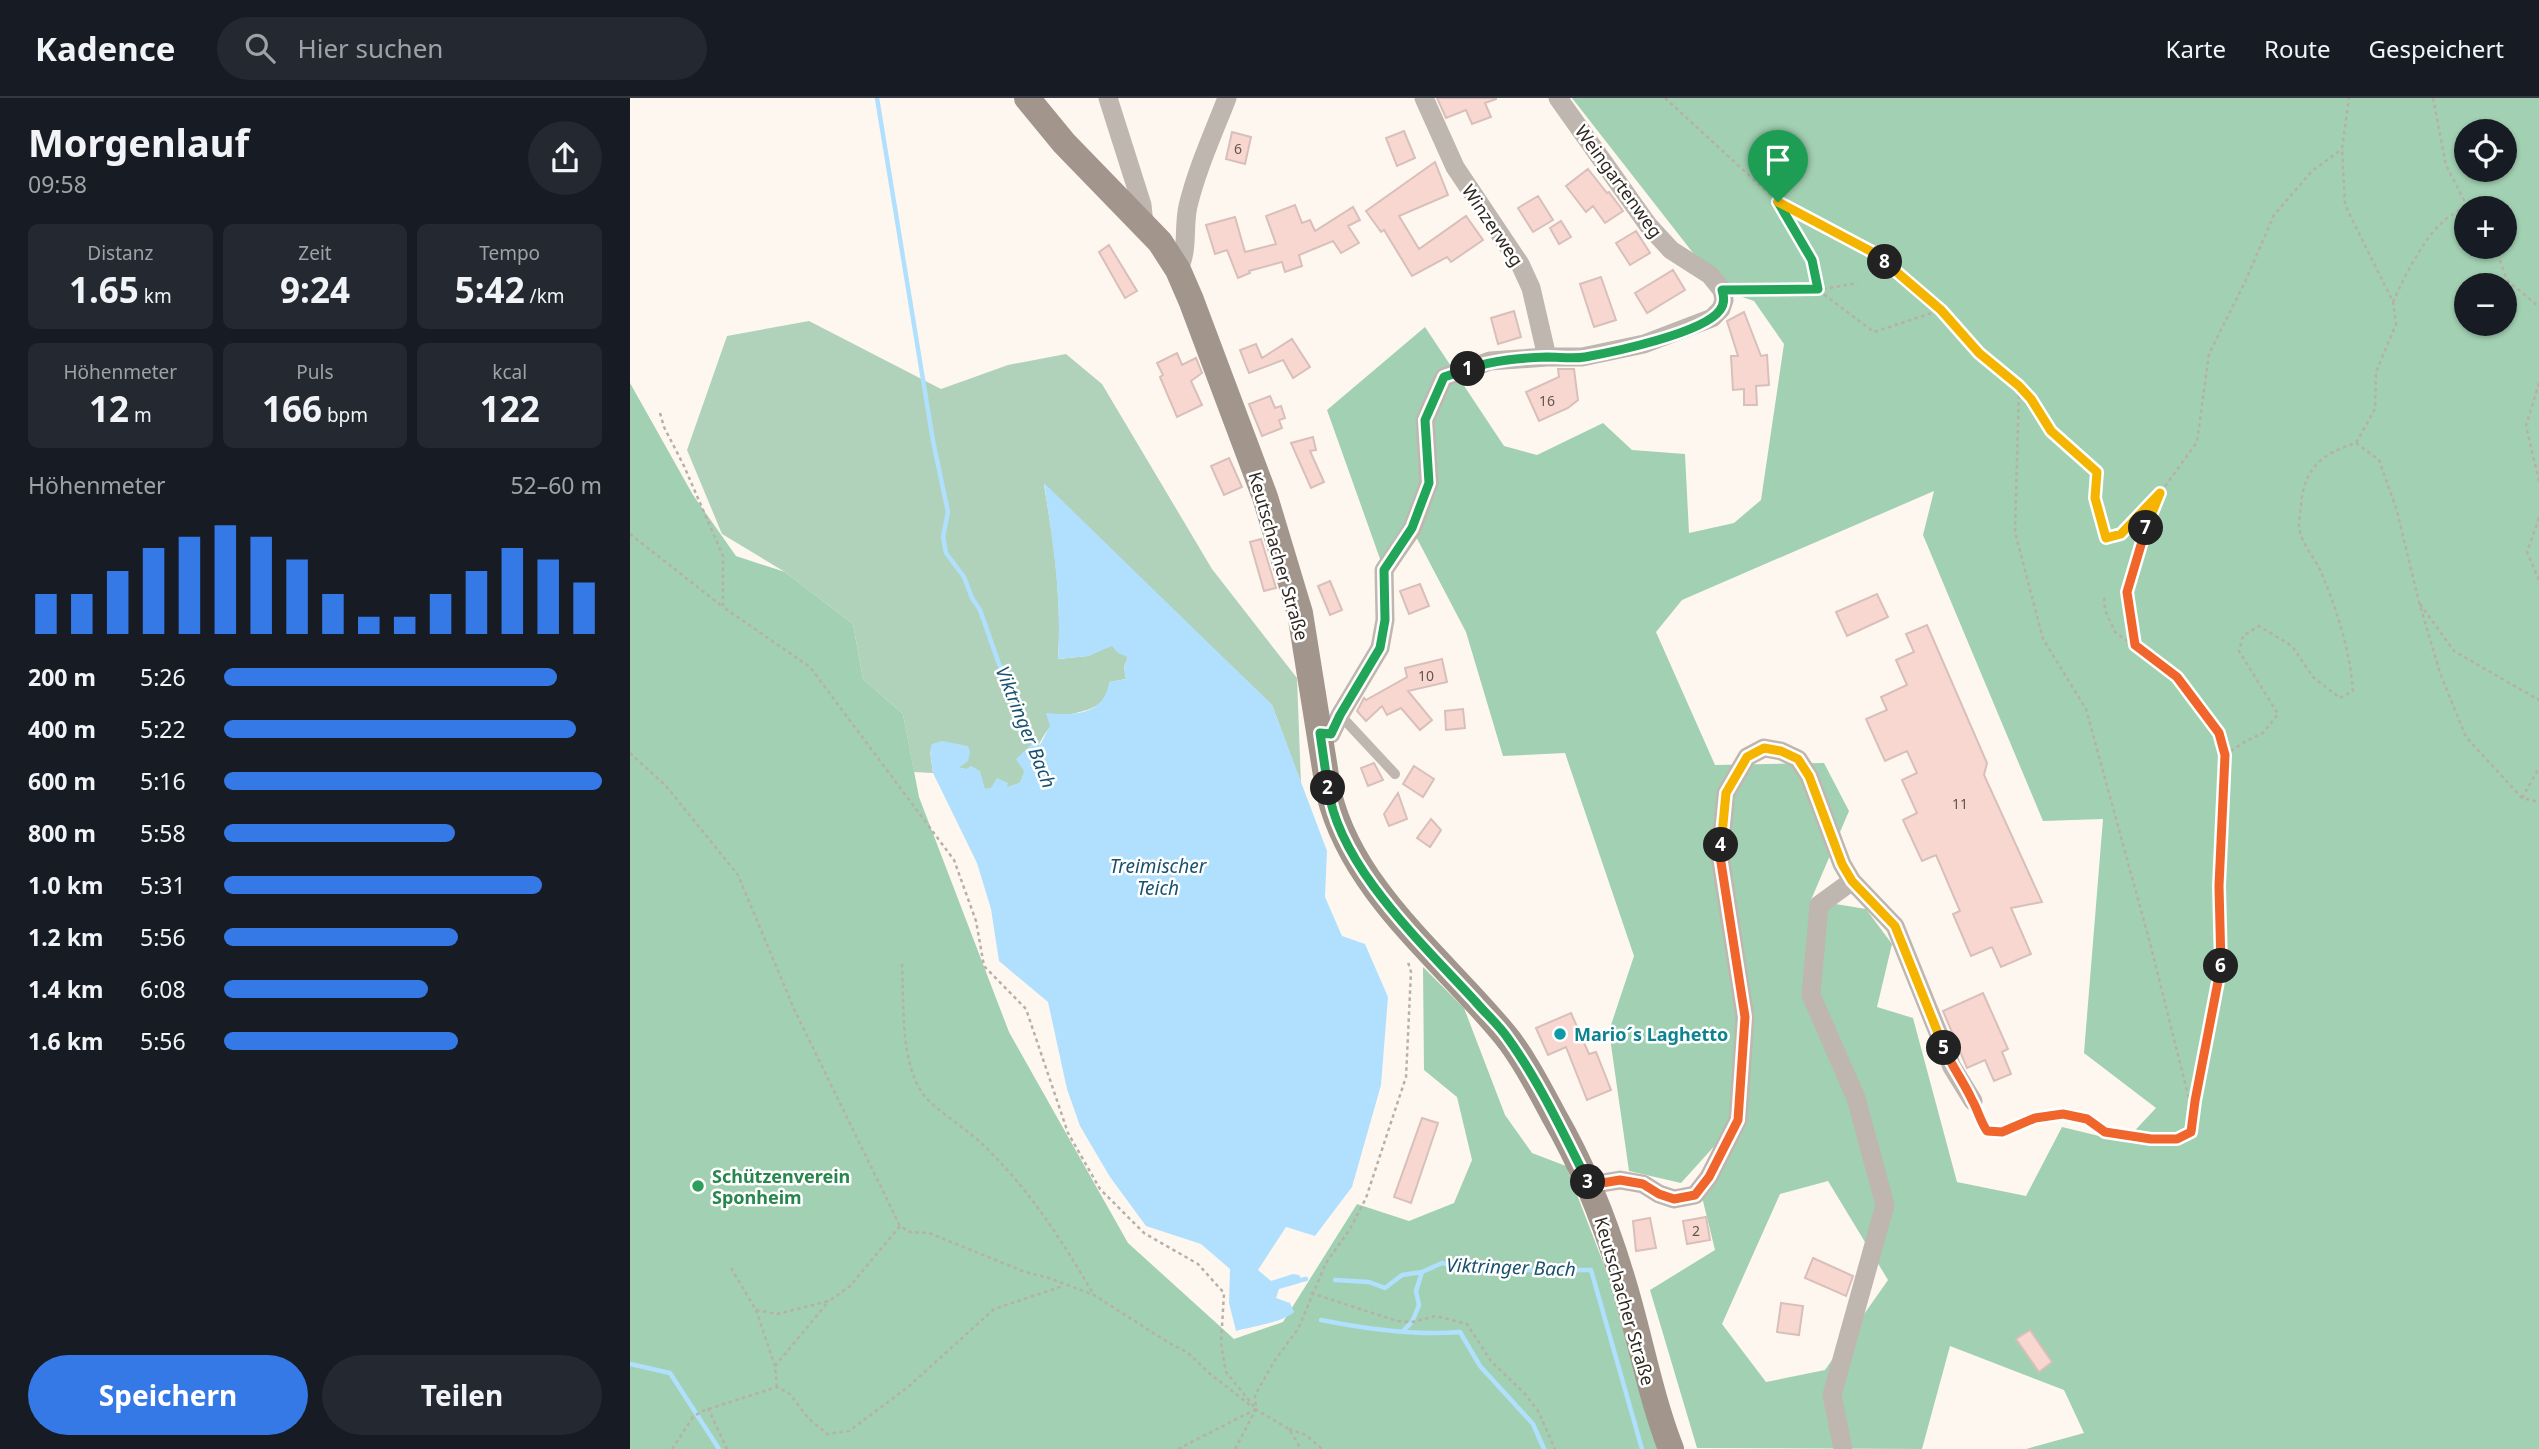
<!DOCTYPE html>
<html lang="de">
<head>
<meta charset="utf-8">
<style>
  body { margin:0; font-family:"Noto Sans",sans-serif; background:#242831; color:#f1f3f6; height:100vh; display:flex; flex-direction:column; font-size:26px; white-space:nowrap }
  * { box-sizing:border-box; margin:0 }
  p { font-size:23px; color:#9ea1a6 }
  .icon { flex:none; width:38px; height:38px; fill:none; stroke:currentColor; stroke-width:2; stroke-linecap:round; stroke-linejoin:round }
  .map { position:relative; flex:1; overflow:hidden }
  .panel { display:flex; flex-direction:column; background:#171b24; width:630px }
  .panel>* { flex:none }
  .tools { position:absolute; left:1824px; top:21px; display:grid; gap:14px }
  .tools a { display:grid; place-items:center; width:63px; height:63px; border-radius:50%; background:#171b24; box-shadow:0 2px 5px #0004; font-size:35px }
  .pin { position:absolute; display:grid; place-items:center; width:60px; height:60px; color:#fff; margin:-72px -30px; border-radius:50% 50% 50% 0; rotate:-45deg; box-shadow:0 0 7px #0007 }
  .pin .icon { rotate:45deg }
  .km { position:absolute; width:35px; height:35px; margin:-18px; border-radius:50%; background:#222; color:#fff; font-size:19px; line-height:35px; text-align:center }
  .round { display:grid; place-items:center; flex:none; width:74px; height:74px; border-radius:37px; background:#242831 }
  .summary { display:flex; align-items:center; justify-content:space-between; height:119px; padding:0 28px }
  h1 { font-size:38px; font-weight:700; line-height:52px }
  .figures { display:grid; grid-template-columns:repeat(3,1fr); gap:10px; height:119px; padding:7px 28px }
  .figures div { display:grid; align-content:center; border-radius:10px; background:#242831; text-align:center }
  .figures b { font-size:35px; font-weight:700 }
  .figures small { font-size:19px; font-weight:400 }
  .figures p { font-size:19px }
  .chart { height:196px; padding:14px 28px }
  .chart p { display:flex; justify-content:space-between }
  .chart svg { width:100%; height:126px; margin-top:7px; stroke:#3579e6; stroke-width:6 }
  .button { display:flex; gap:14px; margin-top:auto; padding:14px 28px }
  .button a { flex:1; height:80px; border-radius:42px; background:#3579e6; color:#fff; font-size:28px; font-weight:700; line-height:80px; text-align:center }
  .button a+a { background:#242831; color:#f1f3f6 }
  ul { padding:0 28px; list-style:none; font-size:23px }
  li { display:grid; grid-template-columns:112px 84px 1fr; align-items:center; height:52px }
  li i { height:18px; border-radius:9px; background:#3579e6 }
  header { display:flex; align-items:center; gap:42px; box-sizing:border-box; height:98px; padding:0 35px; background:#171b24; border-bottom:2px solid #363941 }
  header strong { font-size:33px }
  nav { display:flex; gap:38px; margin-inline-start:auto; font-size:24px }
  .search { width:490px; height:63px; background:#242831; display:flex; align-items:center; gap:18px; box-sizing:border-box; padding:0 24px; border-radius:38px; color:#9ea1a6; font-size:26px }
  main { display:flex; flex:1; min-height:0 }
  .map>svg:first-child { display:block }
</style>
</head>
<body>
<header>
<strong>Kadence</strong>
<div class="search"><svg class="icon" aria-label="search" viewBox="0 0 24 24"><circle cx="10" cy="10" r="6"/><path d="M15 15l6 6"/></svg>Hier suchen</div>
<nav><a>Karte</a><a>Route</a><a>Gespeichert</a></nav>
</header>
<main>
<section class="panel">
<div class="summary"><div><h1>Morgenlauf</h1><p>09:58</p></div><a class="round"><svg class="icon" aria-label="share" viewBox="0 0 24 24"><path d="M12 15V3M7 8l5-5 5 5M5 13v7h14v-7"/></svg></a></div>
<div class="figures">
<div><p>Distanz</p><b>1.65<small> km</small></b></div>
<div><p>Zeit</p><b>9:24</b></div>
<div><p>Tempo</p><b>5:42<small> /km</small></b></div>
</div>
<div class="figures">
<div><p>Höhenmeter</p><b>12<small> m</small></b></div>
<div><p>Puls</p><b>166<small> bpm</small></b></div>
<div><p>kcal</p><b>122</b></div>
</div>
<div class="chart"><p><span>Höhenmeter</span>52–60 m</p>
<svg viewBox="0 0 160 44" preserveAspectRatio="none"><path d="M5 44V30M15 44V30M25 44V22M35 44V14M45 44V10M55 44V6M65 44V10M75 44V18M85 44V30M95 44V38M105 44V38M115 44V30M125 44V22M135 44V14M145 44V18M155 44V26"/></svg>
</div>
<ul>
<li><b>200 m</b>5:26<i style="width:88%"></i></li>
<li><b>400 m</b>5:22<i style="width:93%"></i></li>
<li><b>600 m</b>5:16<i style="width:100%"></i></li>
<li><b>800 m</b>5:58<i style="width:61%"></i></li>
<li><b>1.0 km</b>5:31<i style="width:84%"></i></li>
<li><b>1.2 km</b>5:56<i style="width:62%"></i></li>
<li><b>1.4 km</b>6:08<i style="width:54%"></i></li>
<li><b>1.6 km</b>5:56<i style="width:62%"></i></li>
</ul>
<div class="button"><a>Speichern</a><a>Teilen</a></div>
</section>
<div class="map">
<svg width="1909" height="1351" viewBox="0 0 1909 1351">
  <rect width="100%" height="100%" fill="#fef7f0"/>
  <path fill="#b0d2bb" d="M179,223L311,291L378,267L436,256L472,286L582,471L667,580L671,685L642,607L414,387C424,445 432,502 428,561L458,558L482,547L498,559L494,569L496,581L480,584C474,621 444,607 422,627C413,635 395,673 390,685L376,690L355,691L336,671L328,670L300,653L303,675L284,674L273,616L233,581L223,526L155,474L92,436L57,352L97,238Z"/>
  <path fill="#a2d0b2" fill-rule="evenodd" d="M942,0H1909V1351H1396L1454,1335L1434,1292L1320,1248L1292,1351L1067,1350L1020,1192L1085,1152L1072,1099L1107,1023L1051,1085L999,1073L979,933L1004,858L935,655L873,658L836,534L782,431L754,472L697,312L795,229L874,348L907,357L973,325L1002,352L1055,356L1059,435L1104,425L1131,402L1154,246L1124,203L1092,192ZM1836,33H1874V72H1836ZM1836,110H1874V149H1836ZM1836,187H1874V226H1836ZM1304,393L1293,437L1413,723L1473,721L1454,955L1526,1010L1494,1044L1432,1029L1396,1098L1327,1084L1283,920L1247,909L1262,846L1236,811L1181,802L1219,713L1194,665L1085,667L1026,534L1052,502ZM1198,1083L1258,1182L1195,1272L1136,1284L1092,1226L1150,1096Z
    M0,285L63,397L106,458L155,474L223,526L233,581L273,616L289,699L379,934L498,1145L604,1241L653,1224L727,1106L779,1123L824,1105L842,1062L827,999L794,972L793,869L834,910L875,1017L902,1055L936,1068L981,1185L1032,1351H0Z"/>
  <path fill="#b0e0fd" d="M414,385L642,607L697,753L695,799L712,838L735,846L758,899L751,987L722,1089L685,1138L656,1129L628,1172L641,1183L663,1176L669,1177L672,1182L670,1185L649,1191L646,1200L660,1205L664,1214C654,1224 621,1229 606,1233L599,1205L600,1171L571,1146L516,1128L480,1079L450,1028L437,991L418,904L369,863L361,811L347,765L303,675L300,653L302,646L312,643L338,648L340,654L338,663L329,670L336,671L341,668L350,673L355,691L361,690L367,680L378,685L377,689L390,685L394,673L386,661L403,645L410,647L420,628L416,615C443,618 475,617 479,584L496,581L494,569L498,559L488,555L482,548L458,558L428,561C432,501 423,444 414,385Z"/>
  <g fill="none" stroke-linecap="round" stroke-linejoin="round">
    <path stroke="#b0e0fd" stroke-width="4.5" d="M247,0L303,343L318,414L313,439L316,455L334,479L342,500L350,512L369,566L383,591L390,619L405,650
      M705,1182L739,1184L755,1190L772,1177L792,1174L812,1165L831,1169L894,1172H961L1012,1351
      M666,1183L676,1181
      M691,1222C736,1231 784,1238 830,1234L850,1268L903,1326L914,1351
      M773,1233L782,1224L789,1207L786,1193L792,1174
      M0,1266L40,1275L89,1351"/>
  </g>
  <path fill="#f8d7d0" stroke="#d9bfba" stroke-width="2" d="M807,0H866V1L855,5L861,19L842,26L836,12L816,20Z
    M774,33L785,60L767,68L756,40Z
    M602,34L621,39L615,66L596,61Z
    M805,64L818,97L769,118L789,151L836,118L853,142L821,164L817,159L782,178L754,132L751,134L736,113Z
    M958,71L977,95L979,94L993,113L975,125L963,108L956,114L936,88Z
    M908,98L923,122L903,134L888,110Z
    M665,107L672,125L680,122L685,133L723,109L730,122L718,128L729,145L711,155L703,143L669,157L672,168L655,174L652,164L619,173L620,175L608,180L597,152L585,156L576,127L605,119L615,154L646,146L636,118Z
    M931,123L941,139L929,146L920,130Z
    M1006,133L1020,155L1000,167L986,145Z
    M479,147L507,193L495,200L469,154Z
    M1043,172L1055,192L1017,215L1005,195Z
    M971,179L986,222L964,229L950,186Z
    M884,213L891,239L868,246L861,220Z
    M1114,214L1131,258L1137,257L1139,287L1126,288L1127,307H1114V291L1103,292L1101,258H1108L1097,223Z
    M662,241L680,269L663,280L653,262L619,275L610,252L626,246L632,260Z
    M547,255L552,267L566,260L572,275L561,283L572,307L547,319L530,279L533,277L527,265Z
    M928,271H944L948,302L938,310L909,323L896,294L929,279Z
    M640,298L645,310L651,308L655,320L649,322L652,330L632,338L619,306Z
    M683,339L686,352L680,353L694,384L681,390L661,345Z
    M599,360L612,389L594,397L581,368Z
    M631,441L646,490L634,493L620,444Z
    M700,483L712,512L700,517L688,488Z
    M790,486L799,508L779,516L770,493Z
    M1247,496L1258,519L1217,538L1206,514Z
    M1297,527L1357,665L1354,677L1412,804L1381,810L1401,856L1371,869L1362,849L1341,858L1323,816L1330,813L1306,757L1292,763L1273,722L1287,715L1272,682L1287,675L1277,653L1255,663L1236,621L1257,612L1251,599L1277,587L1266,562L1284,554L1276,536Z
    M812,561L817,584L778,593L802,622L790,632L771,610L757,617L752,608L736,623L727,613L734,600L736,602L777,579L775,570Z
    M833,611L835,630L816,632L815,613Z
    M744,665L753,682L738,688L731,670Z
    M784,668L804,681L793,699L773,686Z
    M768,695L777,721L759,728L754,716Z
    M801,721L811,732L800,749L787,740Z
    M1353,895L1378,951L1372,954L1381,976L1364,983L1355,962L1337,970L1313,913Z
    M941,915L959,956L966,954L981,992L957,1002L936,949L918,957L906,930Z
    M792,1020L808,1025L781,1105L764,1099Z
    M1076,1119L1080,1142L1057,1146L1053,1123Z
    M1020,1120L1026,1150L1006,1153L1003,1123Z
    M1183,1160L1223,1178L1216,1198L1175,1180Z
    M1151,1205L1173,1208L1169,1237L1147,1234Z
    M1400,1232L1422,1264L1409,1274L1386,1241Z"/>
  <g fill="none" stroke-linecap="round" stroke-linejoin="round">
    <path stroke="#b7b0a9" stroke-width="2.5" stroke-dasharray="3.5 3.5" stroke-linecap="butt" d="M1035,0L1148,104L1182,162L1188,192L1244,234L1311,212L1349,255L1401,301L1421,333L1467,374L1465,400L1476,440L1491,436L1530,395
      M1803,0L1816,67L1838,110
      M1149,104L1246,156L1311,212
      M1865,149L1877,182L1909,209
      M1109,192H1188L1228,185
      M1763,204C1775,177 1804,116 1836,111
      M1909,285L1896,328L1909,383
      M1389,290L1385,434L1413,541L1456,611L1520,845L1562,1013
      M30,315L34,329L54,368L93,458V509L180,569L324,762L346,823L354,868L396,911L438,1035L470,1091L514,1135L568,1166L594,1195L591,1246L596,1274L626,1311
      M1726,345L1749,362L1767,413L1789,504L1810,575L1836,639L1892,700L1909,704
      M1531,394L1567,344L1579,256L1615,184L1644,117L1682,73L1712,51
      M1909,420L1897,454L1909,482
      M0,436L93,509
      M1790,506L1824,553L1909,602
      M1505,545L1497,494L1519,420L1528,400
      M0,655L36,688L108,777L164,911L270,1128L280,1134L299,1135L395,1174L419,1180L464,1197L539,1245L557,1254L579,1275L620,1307
      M1595,657L1616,643L1633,635L1648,616L1609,553L1613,538L1629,528L1662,548L1683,579L1710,600L1723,593C1720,552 1707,512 1691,474C1685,460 1671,445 1669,430C1669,423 1670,415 1671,409C1673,371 1691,356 1726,345L1745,311L1746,274L1766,226L1763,204L1715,107L1712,51L1719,0
      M1892,700L1909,670
      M272,866C274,905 270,964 293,996C305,1012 334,1029 350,1044C398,1089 431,1141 464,1197
      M1348,1020L1357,1033L1372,1034L1405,1020L1433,1016L1457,1021L1475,1034L1521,1041H1547L1561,1033L1565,1003L1593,861L1589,788L1595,657L1589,635L1547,579L1485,534L1475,512L1474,498
      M101,1170L126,1212L147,1216L199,1203L220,1188L270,1128
      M681,1195L767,1223L782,1224L806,1218L837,1226L861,1263L895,1296L908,1313L925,1351
      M126,1212L145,1268
      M147,1289L145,1268L199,1203
      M78,1310L97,1351
      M625,1311L659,1331L671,1351
      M659,1331L676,1337L692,1351
      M42,1351L63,1319L72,1313L147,1289L160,1296L178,1320L197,1336L219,1333L278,1289L364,1211L433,1188
      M548,1351L626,1311
      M605,1351L626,1311L625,1297L645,1262L668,1231L696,1165L720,1131L736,1100L776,979L781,874L778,864"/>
    <path stroke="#bfb6af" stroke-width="10" d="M710,617L765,676"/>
    <path stroke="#bfb6af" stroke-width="19" d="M478,0L512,107L514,126
      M794,0L825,69L890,166L901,190L917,259
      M548,172C559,152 553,130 558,108C567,71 583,36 597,0
      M690,635L701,636L710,617L750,550L755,522L754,472L782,431L799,385L795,322L814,279L860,263L917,259H952L1014,246L1082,220L1091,211L1094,202L1092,192L1080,177L1041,152L1018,127L928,0
      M960,1087L990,1082L1013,1086L1029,1096L1044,1101L1065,1097L1079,1079L1108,1022L1115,919L1090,758L1096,695L1117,659L1134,650L1151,653L1168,661L1179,678L1212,766L1222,783L1265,828L1322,969L1343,1003
      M1213,1351L1202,1297L1255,1107L1226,1000L1181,897L1189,807L1222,783"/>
    <path stroke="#a2968c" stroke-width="26" d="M397,0L434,45L530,144L548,172L561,202L635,399L670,515L699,696C723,794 813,861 875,937C893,959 910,992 924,1018C954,1070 976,1126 993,1183C1010,1239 1020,1297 1041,1351"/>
  </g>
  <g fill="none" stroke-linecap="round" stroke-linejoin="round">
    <defs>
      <path id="split-1" d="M838,271C864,262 890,260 917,259C930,259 943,261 955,259C983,254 1074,235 1090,212C1095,205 1094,199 1092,192L1188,191L1182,162L1148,104"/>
      <path id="split-2" d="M698,690L690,635L701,636L710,617L750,550L755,522L754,472L782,430L799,385L795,322L814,279L838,271"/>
      <path id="split-3" d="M698,690C709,769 793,846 845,903C855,915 868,926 877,939C909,983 933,1035 958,1084"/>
      <path id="split-4" d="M958,1084L960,1087L990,1082L1013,1086L1029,1096L1044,1101L1065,1097L1079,1079L1108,1022L1115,919L1090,758L1091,747"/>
      <path id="split-5" d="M1091,747L1096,695L1117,659L1134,650L1151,653L1168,661L1179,678L1212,766L1222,783L1265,828L1314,950"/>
      <path id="split-6" d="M1314,950C1322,969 1334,984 1342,1002C1348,1012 1350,1023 1357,1033L1372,1034L1405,1020L1433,1016L1457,1021L1475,1034L1521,1041H1547L1561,1034L1565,1003L1591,868"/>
      <path id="split-7" d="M1516,430L1497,494L1505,547L1547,579L1589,635L1595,657L1589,788L1591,868"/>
      <path id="split-8" d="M1255,164L1311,212L1349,255L1389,288L1401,301L1421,333L1467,374L1465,400L1476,440L1491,436L1530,395L1516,430"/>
      <path id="split-9" d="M1148,104L1246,156L1255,164"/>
    </defs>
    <use href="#split-1" stroke="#fff" stroke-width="14"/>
    <use href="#split-2" stroke="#fff" stroke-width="14"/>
    <use href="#split-3" stroke="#fff" stroke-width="14"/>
    <use href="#split-4" stroke="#fff" stroke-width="14"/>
    <use href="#split-5" stroke="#fff" stroke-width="14"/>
    <use href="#split-6" stroke="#fff" stroke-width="14"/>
    <use href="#split-7" stroke="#fff" stroke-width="14"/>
    <use href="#split-8" stroke="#fff" stroke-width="14"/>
    <use href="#split-9" stroke="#fff" stroke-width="14"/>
    <use href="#split-1" stroke="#22a559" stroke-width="9"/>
    <use href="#split-2" stroke="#22a559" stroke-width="9"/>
    <use href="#split-3" stroke="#22a559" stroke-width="9"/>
    <use href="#split-4" stroke="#f0652b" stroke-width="9"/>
    <use href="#split-5" stroke="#f5b400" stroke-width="9"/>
    <use href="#split-6" stroke="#f0652b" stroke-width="9"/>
    <use href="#split-7" stroke="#f0652b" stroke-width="9"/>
    <use href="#split-8" stroke="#f5b400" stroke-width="9"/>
    <use href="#split-9" stroke="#f5b400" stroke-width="9"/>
  </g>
  <circle fill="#0f9aa8" stroke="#fff" stroke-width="2.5" cx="930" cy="936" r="7"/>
  <circle fill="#2e9e5b" stroke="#fff" stroke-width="2.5" cx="68" cy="1088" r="7"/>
  <g text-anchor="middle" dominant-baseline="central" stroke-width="5" stroke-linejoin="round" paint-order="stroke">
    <g font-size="14" fill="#62544e">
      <text x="608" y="50">6</text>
      <text x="917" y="302">16</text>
      <text x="796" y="577">10</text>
      <text x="1330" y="705">11</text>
      <text x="1066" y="1132">2</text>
    </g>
    <g font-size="18" fill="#302922" stroke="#fff">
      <text transform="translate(989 83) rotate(54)">Weingartenweg</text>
      <text transform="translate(863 127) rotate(56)">Winzerweg</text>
      <text transform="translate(649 458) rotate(74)">Keutschacher Straße</text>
      <text transform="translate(995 1203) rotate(74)">Keutschacher Straße</text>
    </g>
    <g font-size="18" font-weight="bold" fill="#0d838f" stroke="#fff" text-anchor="start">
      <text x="944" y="936">Mario´s Laghetto</text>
    </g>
    <g font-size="18" font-weight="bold" fill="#27864d" stroke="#fff" text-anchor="start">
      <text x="82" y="1078">Schützenverein<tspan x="82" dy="21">Sponheim</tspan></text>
    </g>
    <g font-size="19" font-style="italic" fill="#18516f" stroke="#fff">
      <text transform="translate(396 629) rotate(68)">Viktringer Bach</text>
      <text x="528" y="768">Treimischer<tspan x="528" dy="22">Teich</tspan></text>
      <text transform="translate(881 1169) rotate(2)">Viktringer Bach</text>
    </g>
  </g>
</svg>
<div class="tools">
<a><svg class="icon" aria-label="locate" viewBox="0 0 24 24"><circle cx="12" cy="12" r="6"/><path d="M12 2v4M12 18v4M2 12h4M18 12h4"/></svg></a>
<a>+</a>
<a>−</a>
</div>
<div class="pin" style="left:1148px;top:104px;background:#1e9e55"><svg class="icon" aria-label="arrive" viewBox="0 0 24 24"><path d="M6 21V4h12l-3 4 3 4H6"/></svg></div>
<b class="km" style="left:838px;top:271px">1</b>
<b class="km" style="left:698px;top:690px">2</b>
<b class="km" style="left:958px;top:1084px">3</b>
<b class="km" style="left:1091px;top:747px">4</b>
<b class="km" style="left:1314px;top:950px">5</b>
<b class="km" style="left:1591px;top:868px">6</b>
<b class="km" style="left:1516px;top:430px">7</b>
<b class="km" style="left:1255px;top:164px">8</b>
</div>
</main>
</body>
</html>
